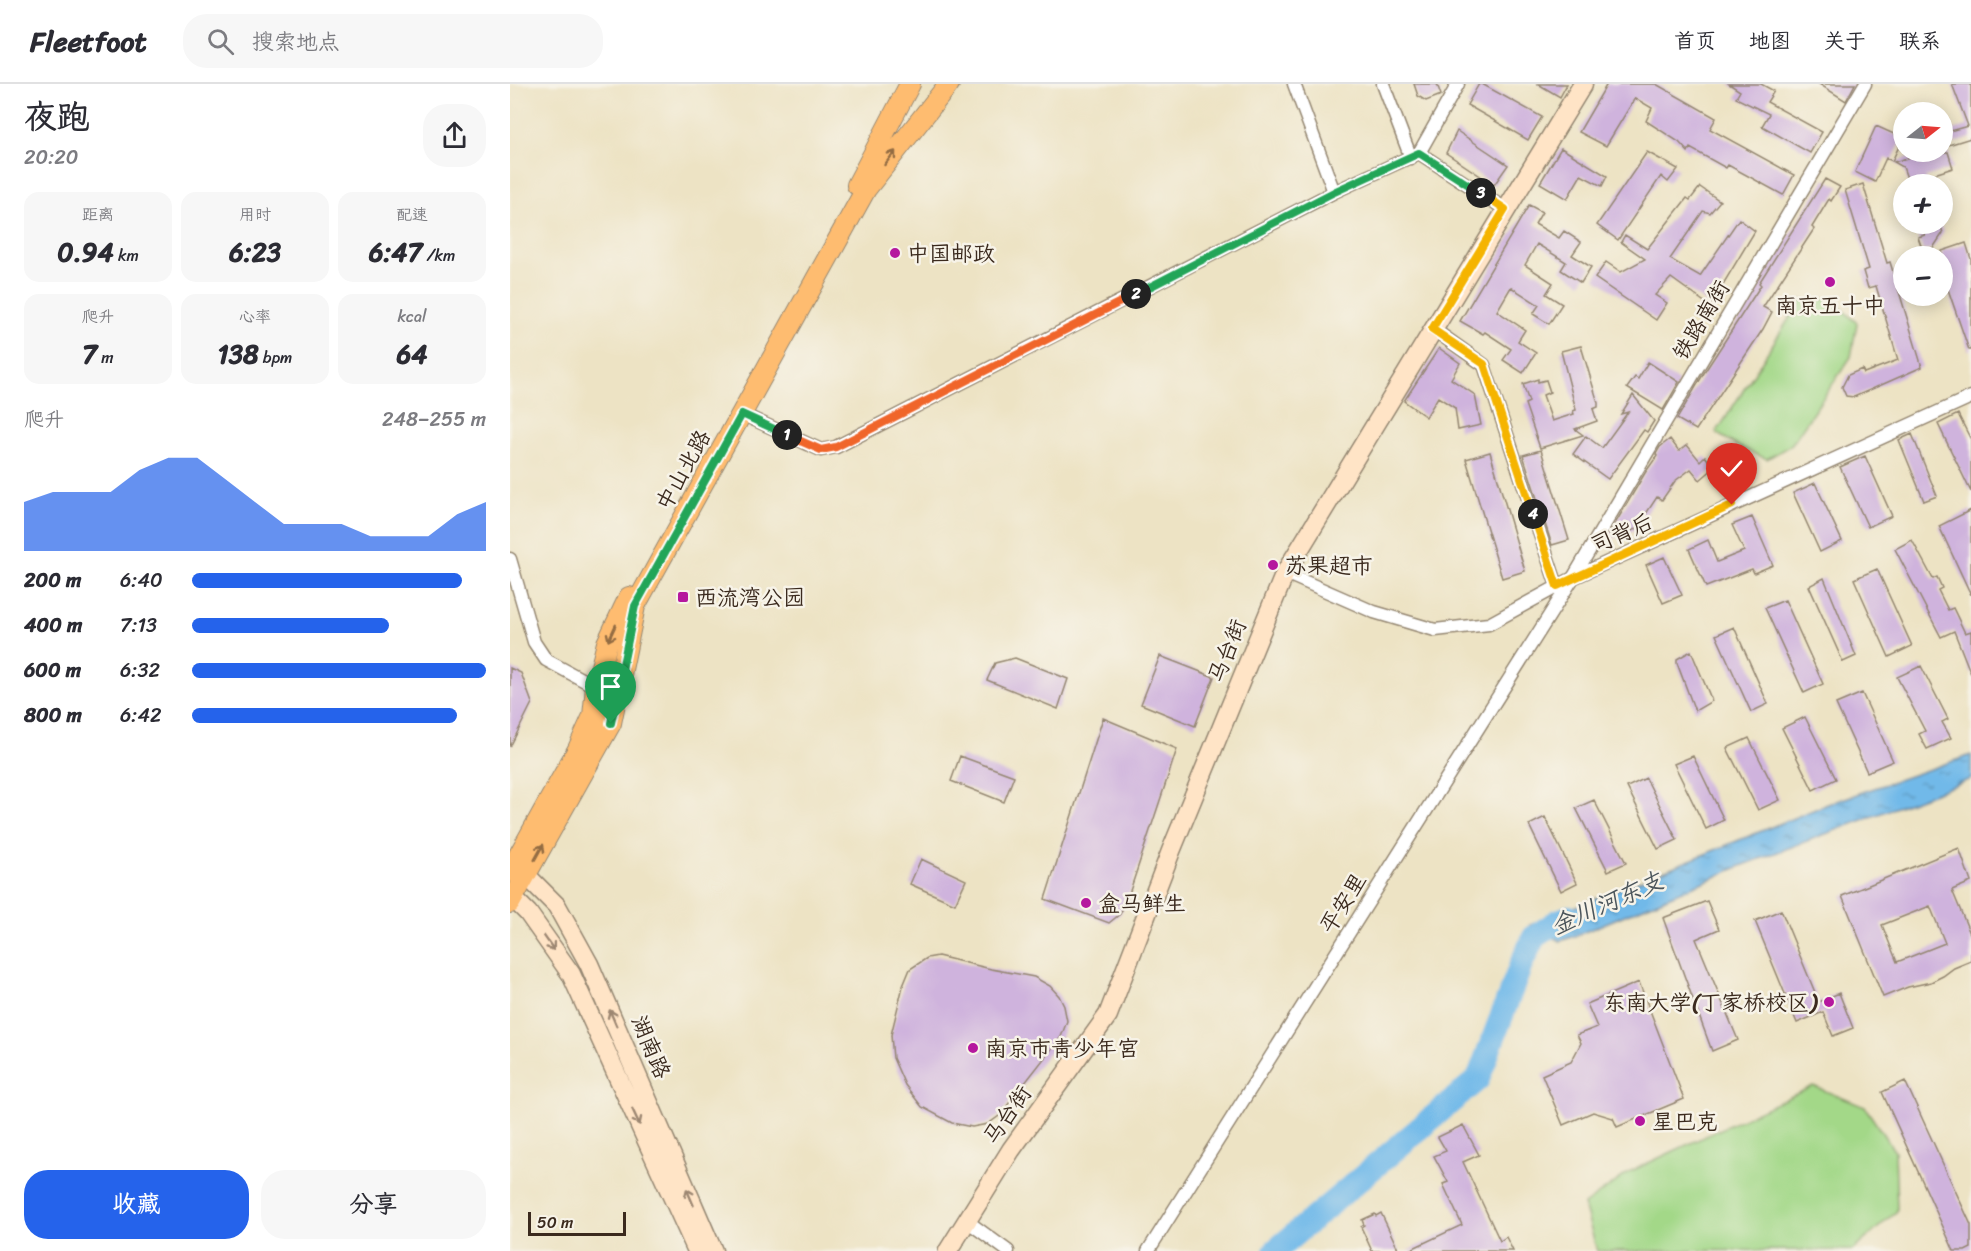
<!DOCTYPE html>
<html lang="zh">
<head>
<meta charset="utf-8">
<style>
  body { margin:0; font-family:Sriracha,"LXGW WenKai TC",sans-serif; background:#f7f7f7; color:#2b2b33; height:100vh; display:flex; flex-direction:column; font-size:22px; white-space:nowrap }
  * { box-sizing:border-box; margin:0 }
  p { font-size:20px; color:#7c7c81 }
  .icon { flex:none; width:33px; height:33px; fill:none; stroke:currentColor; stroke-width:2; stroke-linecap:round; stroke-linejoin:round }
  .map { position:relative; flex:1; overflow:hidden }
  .drawer { display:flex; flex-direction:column; background:#fff; width:510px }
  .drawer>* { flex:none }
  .needle { width:39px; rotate:73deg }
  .tools { position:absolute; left:1383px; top:18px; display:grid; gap:12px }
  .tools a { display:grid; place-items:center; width:60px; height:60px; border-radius:50%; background:#fff; box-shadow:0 3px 15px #0003; font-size:30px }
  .scale { position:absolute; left:18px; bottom:15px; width:98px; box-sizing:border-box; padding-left:6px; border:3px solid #3b2a1e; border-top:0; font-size:16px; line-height:21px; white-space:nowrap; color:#3b2a1e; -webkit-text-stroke:4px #f7f3e8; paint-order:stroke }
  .pin { position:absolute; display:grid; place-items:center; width:51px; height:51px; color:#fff; margin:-62px -26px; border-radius:50% 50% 50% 0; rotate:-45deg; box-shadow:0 0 6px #0007 }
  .pin .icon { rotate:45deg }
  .km { position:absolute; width:30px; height:30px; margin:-15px; border-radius:50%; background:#222; color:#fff; font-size:16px; line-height:30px; text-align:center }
  .round { display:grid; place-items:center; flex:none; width:63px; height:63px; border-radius:24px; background:#f7f7f7 }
  .overview { display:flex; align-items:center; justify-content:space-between; height:102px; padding:0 24px }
  h1 { font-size:33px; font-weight:700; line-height:45px }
  .metrics { display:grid; grid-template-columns:repeat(3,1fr); gap:9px; height:102px; padding:6px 24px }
  .metrics div { display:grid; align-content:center; border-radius:15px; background:#f7f7f7; text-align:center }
  .metrics b { font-size:26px; font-weight:700 }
  .metrics small { font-size:16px; font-weight:400 }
  .metrics p { font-size:16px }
  .chart { height:168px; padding:12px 24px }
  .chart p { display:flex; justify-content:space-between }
  .chart svg { width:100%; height:108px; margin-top:6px; fill:#2563eb; opacity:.7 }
  .cta { display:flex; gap:12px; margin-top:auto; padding:12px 24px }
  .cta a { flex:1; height:69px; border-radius:24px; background:#2563eb; color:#fff; font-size:24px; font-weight:700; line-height:69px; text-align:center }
  .cta a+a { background:#f7f7f7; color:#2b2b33 }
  ul { padding:0 24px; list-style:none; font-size:20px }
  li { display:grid; grid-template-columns:96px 72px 1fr; align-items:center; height:45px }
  li i { height:15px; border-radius:8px; background:#2563eb }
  header { display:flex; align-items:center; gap:36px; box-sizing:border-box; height:84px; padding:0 30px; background:#fff; border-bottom:2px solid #e1e1e2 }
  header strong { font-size:28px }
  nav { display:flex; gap:33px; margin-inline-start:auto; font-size:21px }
  .search { width:420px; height:54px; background:#f7f7f7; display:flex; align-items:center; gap:15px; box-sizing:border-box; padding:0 21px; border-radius:24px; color:#7c7c81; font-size:22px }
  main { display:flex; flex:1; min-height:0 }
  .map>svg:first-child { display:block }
</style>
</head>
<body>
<header>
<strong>Fleetfoot</strong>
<div class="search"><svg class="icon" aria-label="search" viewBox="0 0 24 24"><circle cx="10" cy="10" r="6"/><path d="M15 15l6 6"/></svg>搜索地点</div>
<nav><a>首页</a><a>地图</a><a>关于</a><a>联系</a></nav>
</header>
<main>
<section class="drawer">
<div class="overview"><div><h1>夜跑</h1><p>20:20</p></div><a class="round"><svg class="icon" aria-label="share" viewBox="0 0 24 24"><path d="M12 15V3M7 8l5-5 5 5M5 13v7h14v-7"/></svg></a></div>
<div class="metrics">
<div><p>距离</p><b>0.94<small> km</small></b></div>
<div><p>用时</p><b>6:23</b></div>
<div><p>配速</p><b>6:47<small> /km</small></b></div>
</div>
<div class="metrics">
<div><p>爬升</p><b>7<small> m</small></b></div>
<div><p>心率</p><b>138<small> bpm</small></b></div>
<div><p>kcal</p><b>64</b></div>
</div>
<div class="chart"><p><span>爬升</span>248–255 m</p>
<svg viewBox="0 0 160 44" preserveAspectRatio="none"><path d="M0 44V24L10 20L20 20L30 20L40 11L50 6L60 6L70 15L80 24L90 33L100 33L110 33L120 38L130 38L140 38L150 29L160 24V44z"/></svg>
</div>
<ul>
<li><b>200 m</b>6:40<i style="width:92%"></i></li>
<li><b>400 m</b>7:13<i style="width:67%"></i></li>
<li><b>600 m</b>6:32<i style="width:100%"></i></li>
<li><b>800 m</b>6:42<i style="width:90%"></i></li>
</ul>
<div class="cta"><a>收藏</a><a>分享</a></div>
</section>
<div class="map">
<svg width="1461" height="1167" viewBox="0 0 1461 1167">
  <defs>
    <pattern id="water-ripples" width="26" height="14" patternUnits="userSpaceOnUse" patternTransform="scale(1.5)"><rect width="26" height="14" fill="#71b9e9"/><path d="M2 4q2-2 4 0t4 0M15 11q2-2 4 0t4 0" fill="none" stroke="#5e97bc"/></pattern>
  </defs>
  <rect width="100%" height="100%" fill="#f7f3e8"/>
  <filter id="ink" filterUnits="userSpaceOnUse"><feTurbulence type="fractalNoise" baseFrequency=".0167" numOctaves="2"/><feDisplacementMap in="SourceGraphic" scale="12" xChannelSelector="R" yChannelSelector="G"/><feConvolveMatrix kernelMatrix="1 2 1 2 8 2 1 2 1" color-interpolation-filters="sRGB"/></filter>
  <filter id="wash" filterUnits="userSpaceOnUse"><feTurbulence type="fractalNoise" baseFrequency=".008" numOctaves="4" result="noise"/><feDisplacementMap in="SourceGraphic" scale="24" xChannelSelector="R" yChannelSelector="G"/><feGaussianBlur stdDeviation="1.35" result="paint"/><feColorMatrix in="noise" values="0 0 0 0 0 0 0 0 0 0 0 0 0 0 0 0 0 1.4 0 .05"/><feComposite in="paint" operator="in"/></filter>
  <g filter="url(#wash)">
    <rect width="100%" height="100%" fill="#ede3c4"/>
    <path fill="#a3d888" stroke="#6f8153" stroke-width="1.5" d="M1321,215L1347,239L1341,273L1281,361L1257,375L1229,363L1206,349L1291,216Z
      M1303,1002L1355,1023L1385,1068L1387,1127L1343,1166L1087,1167L1074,1121L1121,1087Z"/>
    <path fill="url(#water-ripples)" stroke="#567284" stroke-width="1.5" d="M1461,671V695L1231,782L1065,852L1050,857L1020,841L1318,720Z"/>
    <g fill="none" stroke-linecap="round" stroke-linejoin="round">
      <path stroke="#71b9e9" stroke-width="24" d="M765,1167L968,995L1012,878L1024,853L1048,837L1059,833"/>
    </g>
    <g id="blocks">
      <path fill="#cfb3dd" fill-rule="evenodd" d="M904,0H927L931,11L916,17L908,12Z
        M969,0H972L1032,33L1018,56L957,21Z
        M1028,0H1057L1050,13Z
        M1097,0H1146L1206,34L1200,45L1284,91L1273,111L1218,81L1216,84L1180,64L1178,68L1169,58L1136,37L1142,24L1125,14L1096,62L1069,48Z
        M1219,0H1251L1264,7L1257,18L1312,48L1300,69L1252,42L1259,30L1226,14L1230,7Z
        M1309,0H1345L1336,17Z
        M1442,0H1461V54L1432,63V49L1458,42Z
        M1366,42L1393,54L1382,77L1376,74L1365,98L1345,88Z
        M947,47L998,81L984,101L936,69Z
        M1051,64L1097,92L1092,102L1071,91L1057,115L1030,99Z
        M1137,68L1168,85L1158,98L1151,92L1108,156L1087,141Z
        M1417,68H1438L1443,84L1415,93L1418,100H1399L1393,83L1384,78Z
        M1315,95L1330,103L1321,117L1319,115L1302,143L1304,145L1253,223L1262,228L1253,245L1186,346L1167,335L1194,289L1251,201L1249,199Z
        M1353,100L1377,179L1380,178L1412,283L1344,313L1336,312L1332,303L1338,291L1352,285L1354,289L1388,276L1366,202L1358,204L1353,187L1359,185L1335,106Z
        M1190,103L1210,117L1200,129L1193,127L1160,175L1190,192L1229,135L1245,147L1200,222L1161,194L1145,211L1157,219L1146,236L1085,194L1096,178L1111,188L1135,175L1111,158L1115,151L1137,165L1177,114L1180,116Z
        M1019,121L1032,128L1025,140L1049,154L1054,147L1071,158L1062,171L1081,183L1071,199L1051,186L1056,178L1027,160L1015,181L1043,199L1036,210L1052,220L1039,240L1023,230L1029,221L1001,203L987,227L1015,246L1008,257L1026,269L1013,289L993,276L1001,265L975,248L973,250L950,237Z
        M1411,140H1430L1433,149L1423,164L1413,167L1408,153L1415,151Z
        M1456,159L1461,175V266H1459L1432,188V167Z
        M1071,262L1088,319V323L1083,325L1087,337L1065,345L1073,351L1030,364L1015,320L1019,318L1013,300L1028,295V298L1036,296L1040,308L1033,311L1042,337L1064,330L1063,327L1066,326L1051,267Z
        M929,264L950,279L941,295L965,311L971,341L948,346L945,324L928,313L916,333L894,317Z
        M1138,278L1169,298L1153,326L1117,304L1125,293L1128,295Z
        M1123,311L1144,337L1137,348L1134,346L1098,395L1063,370L1076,352L1092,364L1118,328L1111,330Z
        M1448,330L1461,356V408L1428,340Z
        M1402,350L1427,412L1414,417L1389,356Z
        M1160,355L1169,367L1177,361L1190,377L1195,372L1204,384L1190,396L1181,385L1165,397L1152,416L1147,413L1126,445L1104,454L1099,450L1135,389L1147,372L1146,370L1150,363Z
        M1031,366L1059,456L1042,461L1013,371Z
        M980,368L1015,487L992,494L956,375Z
        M1355,372L1382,432L1358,443L1330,383Z
        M1305,399L1332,457L1310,468L1283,409Z
        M1461,426V511L1429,442Z
        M1242,433L1263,481L1244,489L1242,485L1196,503L1179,465L1198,456L1207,478L1234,467L1222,441Z
        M1402,456L1423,495L1427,493L1432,504L1428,506L1438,526L1443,524L1455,549L1461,547V590L1444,547L1431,553L1385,465Z
        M1154,473L1172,511L1153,519L1136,481Z
        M1367,485L1402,562L1379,573L1344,495Z
        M1314,494L1346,572L1333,578L1299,502Z
        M1275,516L1313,600L1294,609L1255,524Z
        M1224,543L1258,620L1241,628L1206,551Z
        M1181,567L1202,617L1185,627L1167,579V575Z
        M650,572L704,593L685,642L631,620Z
        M505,574L558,595L548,625L477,596L485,579Z
        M1411,582L1438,635L1432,638L1441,654L1417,665L1409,650L1415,647L1387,593Z
        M0,584L11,589L22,619L0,663Z
        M1352,609L1383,677L1357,688L1326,620Z
        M1295,633L1326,695L1303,706L1272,644Z
        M593,634L667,665L617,816L610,830L599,839L535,815Z
        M1239,654L1270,716L1248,726L1217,664Z
        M450,672L504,692L494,718L441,697Z
        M1183,672L1214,736L1196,745L1164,680Z
        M1136,694L1167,756L1148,765L1117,703Z
        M1084,716L1116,779L1098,787L1066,724Z
        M1035,733L1067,799L1051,807L1019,741Z
        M1449,764L1461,798L1442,806L1461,852V877L1444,884L1433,892L1421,898L1398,903L1373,913L1332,812ZM1420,822L1435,859L1387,878L1372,841Z
        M411,775L456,796L445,820L400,800Z
        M1197,817L1209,845L1186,855L1228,956L1202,967L1153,834Z
        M1271,826L1309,918L1329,909L1343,944L1323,952L1313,928L1287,939L1245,837Z
        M428,872L481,885L524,893L540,902L549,912L554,922L557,937L551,953L489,1032L478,1040L462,1043L442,1039L412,1023L395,1001L383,974L381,951L393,902L400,885L417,874Z
        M1129,898L1174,1015L1107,1043L1103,1034L1083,1028L1053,1041L1032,991L1061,978L1071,959L1067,951L1087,943L1077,920Z
        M1395,997L1461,1141V1164L1455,1167H1444L1372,1008Z
        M953,1041L969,1071L953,1078L990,1157L996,1153L1003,1167H897L952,1141L933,1100L938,1098L924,1072L936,1067L928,1053Z
        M871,1129L889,1167H862L851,1143L854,1141L852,1136L865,1130L866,1132Z"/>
    </g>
  </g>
  <g filter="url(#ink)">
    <use href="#blocks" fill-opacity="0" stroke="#948671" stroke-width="1.5"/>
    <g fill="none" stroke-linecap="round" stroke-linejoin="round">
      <defs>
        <path id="street" d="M873,0L901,74
          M909,69L948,0
          M824,108L909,69L995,125
          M923,245L974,281L1047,502
          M232,330L311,366L326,363L824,108L784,0
          M0,475L24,558L36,576L86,603
          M775,489L864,528L925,546L979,540L1063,494L1461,313
          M457,1137L498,1167
          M638,1167L1063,494L1355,0"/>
        <path id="secondary" d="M4,785L16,791L47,822L79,880L203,1167
          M0,811L18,829L61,890L187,1167
          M438,1167L501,1066L598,931L661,767L775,489L1073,0"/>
        <path id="primary" d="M347,101L400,0
          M0,787L68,665L83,632L86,603L97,559L119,513
          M0,819L101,639L125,522L356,105L439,0"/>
      </defs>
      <use href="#street" stroke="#948671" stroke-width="15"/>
      <use href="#secondary" stroke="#948671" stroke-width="21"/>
      <use href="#primary" stroke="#948671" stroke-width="22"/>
      <use href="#street" stroke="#fff" stroke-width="12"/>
      <use href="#secondary" stroke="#ffe4c6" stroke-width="18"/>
      <use href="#primary" stroke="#febc70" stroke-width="20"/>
    </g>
    <defs><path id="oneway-shaft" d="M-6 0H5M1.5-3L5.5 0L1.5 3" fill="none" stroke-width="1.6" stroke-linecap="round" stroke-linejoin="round" transform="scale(1.5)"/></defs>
    <g stroke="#936c43">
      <use href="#oneway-shaft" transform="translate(380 74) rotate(-52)"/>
      <use href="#oneway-shaft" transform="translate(102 549) rotate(115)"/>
      <use href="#oneway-shaft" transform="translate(29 768) rotate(-61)"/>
    </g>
    <g stroke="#9d8772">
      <use href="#oneway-shaft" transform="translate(39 859) rotate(55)"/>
      <use href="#oneway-shaft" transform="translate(103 934) rotate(-113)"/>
      <use href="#oneway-shaft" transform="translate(126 1033) rotate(65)"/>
      <use href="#oneway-shaft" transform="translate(180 1113) rotate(-113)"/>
    </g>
  </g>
  <g fill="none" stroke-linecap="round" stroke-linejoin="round" filter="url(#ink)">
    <defs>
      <path id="split-1" d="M101,639L125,522L232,330L277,351"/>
      <path id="split-2" d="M277,351L311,366L326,363L626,210"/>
      <path id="split-3" d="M626,210L824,108L909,69L971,109"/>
      <path id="split-4" d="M971,109L995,125L922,245L974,280L1023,430"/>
      <path id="split-5" d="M1023,430L1047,502L1222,421"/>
    </defs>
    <use href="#split-1" stroke="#fff" stroke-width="12"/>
    <use href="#split-2" stroke="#fff" stroke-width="12"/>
    <use href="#split-3" stroke="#fff" stroke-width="12"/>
    <use href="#split-4" stroke="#fff" stroke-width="12"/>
    <use href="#split-5" stroke="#fff" stroke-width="12"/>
    <use href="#split-1" stroke="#22a559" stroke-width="8"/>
    <use href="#split-2" stroke="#f0652b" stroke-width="8"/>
    <use href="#split-3" stroke="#22a559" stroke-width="8"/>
    <use href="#split-4" stroke="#f5b400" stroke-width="8"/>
    <use href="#split-5" stroke="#f5b400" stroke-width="8"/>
  </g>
  <g fill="#b5179e" stroke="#f7f3e8" stroke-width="2">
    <circle cx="385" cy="169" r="6"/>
    <circle cx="1320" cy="198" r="6"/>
    <circle cx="763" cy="481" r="6"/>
    <rect x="167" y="507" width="12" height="12" rx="3"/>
    <circle cx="576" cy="819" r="6"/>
    <circle cx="1319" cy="918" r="6"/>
    <circle cx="463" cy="964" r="6"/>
    <circle cx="1130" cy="1037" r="6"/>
  </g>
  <g text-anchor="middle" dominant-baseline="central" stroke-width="5" stroke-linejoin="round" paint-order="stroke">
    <g font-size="22" fill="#3b2a1e" stroke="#f7f3e8" text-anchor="start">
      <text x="397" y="169">中国邮政</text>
      <text x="1320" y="221" text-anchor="middle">南京五十中</text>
      <text x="775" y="481">苏果超市</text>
      <text x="185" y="513">西流湾公园</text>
      <text x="588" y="819">盒马鲜生</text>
      <text x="1307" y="918" text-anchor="end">东南大学(丁家桥校区)</text>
      <text x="475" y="964">南京市青少年宫</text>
      <text x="1142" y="1037">星巴克</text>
    </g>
    <g font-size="22" fill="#3b2a1e" stroke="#f7f3e8">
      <text transform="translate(1191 236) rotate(-59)">铁路南街</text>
      <text transform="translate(173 386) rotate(-61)">中山北路</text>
      <text transform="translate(1112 449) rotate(-24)">司背后</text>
      <text transform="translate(717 567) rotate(-68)">马台街</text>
      <text transform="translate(833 819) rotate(-58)">平安里</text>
      <text transform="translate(141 963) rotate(67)">湖南路</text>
      <text transform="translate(497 1031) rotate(-55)">马台街</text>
    </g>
    <g font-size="24" font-style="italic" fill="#4b555b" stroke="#f7f3e8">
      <text transform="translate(1097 819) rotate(-24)">金川河东支</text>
    </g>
  </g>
</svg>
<div class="tools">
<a><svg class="needle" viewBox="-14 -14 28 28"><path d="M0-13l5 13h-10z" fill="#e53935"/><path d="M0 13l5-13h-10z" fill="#7c7c81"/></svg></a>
<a>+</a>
<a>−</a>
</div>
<div class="scale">50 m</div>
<div class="pin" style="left:101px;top:639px;background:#1e9e55"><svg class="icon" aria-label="arrive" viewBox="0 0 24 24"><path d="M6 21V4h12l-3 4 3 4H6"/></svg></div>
<div class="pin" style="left:1222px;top:421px;background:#d93025"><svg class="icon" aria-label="check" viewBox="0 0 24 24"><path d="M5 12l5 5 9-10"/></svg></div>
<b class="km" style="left:277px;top:351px">1</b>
<b class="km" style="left:626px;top:210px">2</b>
<b class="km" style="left:971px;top:109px">3</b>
<b class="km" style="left:1023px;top:430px">4</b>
</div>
</main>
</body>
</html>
